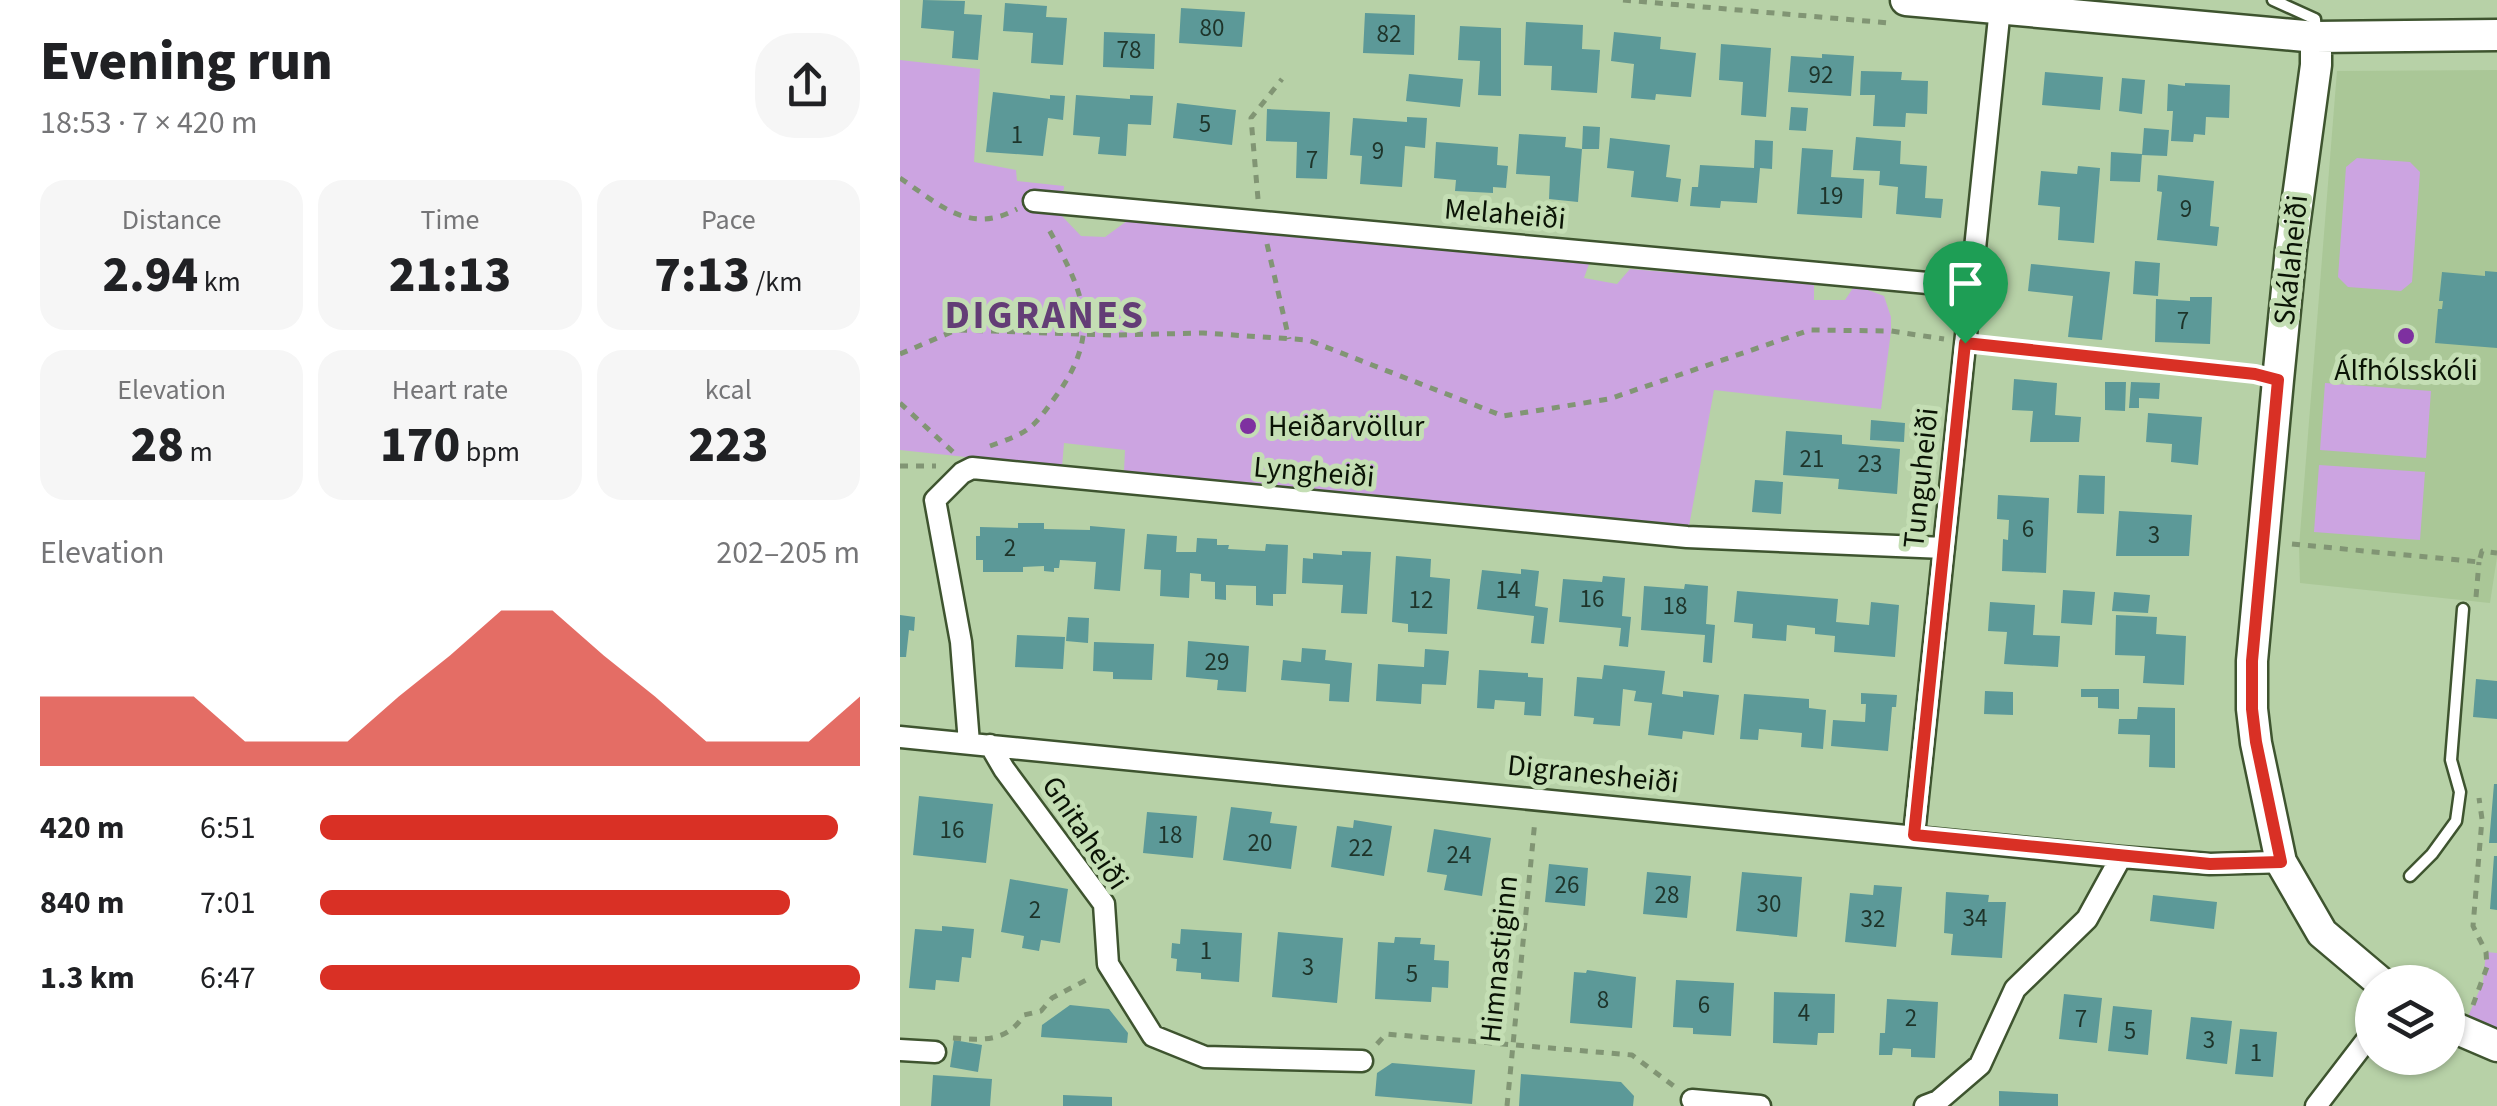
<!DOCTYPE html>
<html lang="en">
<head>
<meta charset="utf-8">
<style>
  body { margin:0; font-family:"Source Sans 3",sans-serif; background:#f6f6f6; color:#202124; height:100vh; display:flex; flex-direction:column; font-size:38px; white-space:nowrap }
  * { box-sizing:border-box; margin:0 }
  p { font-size:32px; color:#757577 }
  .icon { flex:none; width:55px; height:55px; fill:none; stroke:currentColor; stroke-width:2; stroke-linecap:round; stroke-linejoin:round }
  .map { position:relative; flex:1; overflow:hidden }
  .panel { display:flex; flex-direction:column; background:#fff; width:900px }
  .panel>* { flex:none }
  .fabs { position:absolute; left:1455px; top:965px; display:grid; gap:20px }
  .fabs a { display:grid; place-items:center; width:110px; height:110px; border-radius:50%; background:#fff; box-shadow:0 2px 8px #0004; font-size:50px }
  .pin { position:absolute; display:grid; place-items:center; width:85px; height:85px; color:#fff; margin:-102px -42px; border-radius:50% 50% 50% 0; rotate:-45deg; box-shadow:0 0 10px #0007 }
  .pin .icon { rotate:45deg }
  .round { display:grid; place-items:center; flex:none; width:105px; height:105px; border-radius:40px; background:#f6f6f6 }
  .summary { display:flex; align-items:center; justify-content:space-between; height:170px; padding:0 40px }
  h1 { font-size:55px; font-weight:800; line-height:75px }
  .stats { display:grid; grid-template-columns:repeat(3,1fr); gap:15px; height:170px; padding:10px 40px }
  .stats div { display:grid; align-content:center; border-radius:25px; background:#f6f6f6; text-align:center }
  .stats b { font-size:50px; font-weight:800 }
  .stats small { font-size:28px; font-weight:400 }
  .stats p { font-size:28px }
  .chart { height:280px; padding:20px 40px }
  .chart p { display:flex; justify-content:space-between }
  .chart svg { width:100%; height:180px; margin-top:10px; fill:#d93025; opacity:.7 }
  ul { padding:0 40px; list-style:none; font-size:32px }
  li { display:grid; grid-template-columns:160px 120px 1fr; align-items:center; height:75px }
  li i { height:25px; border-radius:12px; background:#d93025 }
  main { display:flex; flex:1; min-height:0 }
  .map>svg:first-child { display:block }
</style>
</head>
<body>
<main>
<section class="panel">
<div class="summary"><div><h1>Evening run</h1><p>18:53 · 7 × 420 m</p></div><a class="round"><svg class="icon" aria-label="share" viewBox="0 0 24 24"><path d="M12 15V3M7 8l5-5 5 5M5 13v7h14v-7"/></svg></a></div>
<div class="stats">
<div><p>Distance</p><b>2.94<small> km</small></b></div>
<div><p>Time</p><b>21:13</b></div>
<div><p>Pace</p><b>7:13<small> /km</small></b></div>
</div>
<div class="stats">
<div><p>Elevation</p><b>28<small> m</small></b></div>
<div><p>Heart rate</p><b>170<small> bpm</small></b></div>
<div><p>kcal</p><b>223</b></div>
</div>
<div class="chart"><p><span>Elevation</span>202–205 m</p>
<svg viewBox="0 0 160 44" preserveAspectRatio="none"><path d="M0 44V27L10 27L20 27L30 27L40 38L50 38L60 38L70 27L80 17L90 6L100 6L110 17L120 27L130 38L140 38L150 38L160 27V44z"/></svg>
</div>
<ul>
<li><b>420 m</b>6:51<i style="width:96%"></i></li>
<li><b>840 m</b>7:01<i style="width:87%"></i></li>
<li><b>1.3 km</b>6:47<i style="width:100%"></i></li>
</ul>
</section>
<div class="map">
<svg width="1597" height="1106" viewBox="0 0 1597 1106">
  <rect width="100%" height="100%" fill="#b7d1a7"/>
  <path fill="#aac797" d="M1597,70V557L1590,603L1400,583L1399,547L1437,71Z"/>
  <path fill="#cca4e1" d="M0,60L80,69L74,162L116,170L117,181L164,186L161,215L181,236L205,237L227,221L287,228L519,243L689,264L684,278L717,284L730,269L914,284V300H945L955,285L984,296L991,317V331L981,409L814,390L787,537L224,471L225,450L164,443L162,467L0,450Z
    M1457,158L1510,162L1520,172L1512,282L1501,291L1448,287L1438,277L1446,167Z
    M1425,383L1531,391L1526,458L1420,450Z
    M1419,465L1525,472L1520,540L1414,532Z
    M1586,952L1597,953V1029L1567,1019L1583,982Z"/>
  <path fill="#5c9998" d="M23,0L65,1L64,14L82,15L78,60L52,58L54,31L21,28Z
    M105,3L147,6L146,17L167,18L163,65L131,63L133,33L103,31Z
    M281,8L345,12L342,47L279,43Z
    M465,13L515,15L514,55L463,53Z
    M626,22L683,25L682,49L700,50L697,93L651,90L652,66L624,65Z
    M560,26L601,28V96L578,95L580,61L558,60Z
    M204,32L255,34L254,69L203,67Z
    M714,32L761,37L760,49L796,53L791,97L756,94L755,100L731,98L734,64L711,61Z
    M821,44L871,48L866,117L841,115L843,82L819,80Z
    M922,54L954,56L951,96L888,92L891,56L922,58Z
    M961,71L1002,72L1001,80L1028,81L1027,114L1006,113L1005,127L973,126L975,95H960Z
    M1145,72L1203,77L1200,110L1142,105Z
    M509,74L563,79L560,107L506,101Z
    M1222,78L1245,80L1242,114L1219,111Z
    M1285,83L1330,85L1329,118L1306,117L1305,135L1294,134L1293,142L1271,141L1273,111H1267L1268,84L1285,86Z
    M93,92L150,99V95L165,96L163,120L148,118L143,156L86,152Z
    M176,95L230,99V95L253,96L251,125L228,124L226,156L198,154L200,137L173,135Z
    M277,103L336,110L332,145L273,138Z
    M891,107L908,108L906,131L889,130Z
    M367,109L430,112L427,179L396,178L397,142L366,141Z
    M507,117L527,118L525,148L505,146L502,187L460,184L462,156L450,155L453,118L507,122Z
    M683,126L700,127L699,149H682Z
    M1244,128L1269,130L1267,156L1242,155Z
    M619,134L666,137L665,147L682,149L678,202L649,199L650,176L616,174Z
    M956,137L1001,141L1000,164L1027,166L1025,198L1043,199L1041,218L996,214L998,187L979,185L980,171L953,170Z
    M710,138L770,145L766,177L781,179L778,202L731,197L734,171L707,168Z
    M855,140L873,141L872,169L860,168L857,203L821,201L820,208L790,206L792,187H798L800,165L854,168Z
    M536,142L598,147L597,165L608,166L606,188L593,187V193L555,191L556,180L534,178Z
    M902,148L933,150L931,177L964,179L962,218L897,214Z
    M1211,152L1242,154L1240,182L1210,181Z
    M1178,166L1200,168L1194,243L1158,240L1160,207L1138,205L1141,171L1177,174Z
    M1258,175L1314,181L1310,226L1319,227L1317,246L1257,240L1262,192L1257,191Z
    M1235,261L1260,263L1258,296L1233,294Z
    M1131,264L1210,272L1202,340L1168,337L1173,296L1128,291Z
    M1585,271L1597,272V348L1535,343L1538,309H1542L1543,301H1539L1542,272L1585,276Z
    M1290,297H1312L1310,344L1255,342L1256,299L1290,301Z
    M1114,379L1157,383L1155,415L1181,417L1179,442H1130L1133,411L1112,410Z
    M1205,382H1226L1225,411L1205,410Z
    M1231,382L1260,383L1259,399L1239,398V408H1229Z
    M1248,413L1302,417L1298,465L1271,462L1272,444L1246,442Z
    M971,420L1005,423L1004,442L970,440Z
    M886,431L942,435V444L1000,449L997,494L938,489L939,479L883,475Z
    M1179,475L1205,476L1204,514L1177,513Z
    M855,480L883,482L881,514L852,512Z
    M1098,495L1149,498L1146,573L1102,571L1103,539L1108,540L1109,520L1097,519Z
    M1219,511L1292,515L1289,556H1216Z
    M118,523H144V529L190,530V526L225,529L220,591L194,589L196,562L160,560L159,568H154V572L144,571V566L123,567V572H83V560H76V536H80V527L118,528Z
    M247,534L277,536L276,552H296L297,538L317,539V545H329L328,549L365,551L366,544L388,545L386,594H373V606L356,605V586L326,585V600L315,599V582L301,581V574L290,573L289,598L260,596L261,570L244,569Z
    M442,551L471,552L467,614L441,613L443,585L402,583L403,558L413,559V553L442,555Z
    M496,556L531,559L530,577L550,579L547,634L508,632V624L492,622Z
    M621,569L639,571L635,606L648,608L644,644L631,643L634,616L577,609L582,570L621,574Z
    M703,576L725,578L722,616L731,617L728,647L719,646L721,628L659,622L663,579L702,582Z
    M785,584L808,586L806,624L815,625L812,663L803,662L805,635L741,630L744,586L784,589Z
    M1163,590L1195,592L1192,625L1161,623Z
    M837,591L938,599L936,622L969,625L971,602L999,605L995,657L934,652L935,636L915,634V628L887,625L886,641L852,638L853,624L834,622Z
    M1214,592L1250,595L1248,613L1212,611Z
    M1090,602L1135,605L1133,635L1160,636L1158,667L1104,664L1107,632L1088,631Z
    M0,615L15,617L14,631L9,630L6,657H0Z
    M1216,615L1257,617L1256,634L1286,636L1284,685L1243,683L1245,656L1215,655Z
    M168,617L189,618L188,643L166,641Z
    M117,635L165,637L163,669L115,667Z
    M288,641L349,646L346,692L317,690L318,680L286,677Z
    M194,642L254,644L252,680L213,679V672L193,671Z
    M402,648L426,650L425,660L452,663L449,702L429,701L430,684L381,680L383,660L401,662Z
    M525,649L549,651L546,685L522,684L521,704L476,701L478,664L524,667Z
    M704,665L765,671L762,694L783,697V691L819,695L814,735L783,731L782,739L748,735L752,703L734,701L736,691L723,689L720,726L693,724L694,718L674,716L677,677L702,679Z
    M579,670L628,673V677L643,678L641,716L624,715L625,702L595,700L594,709L577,708Z
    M1576,679L1597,681V719L1573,717Z
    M1181,689H1219V709L1198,708V697H1181Z
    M1085,691L1113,692V715L1084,714Z
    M961,693L997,695L996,707H992L988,751L931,746L933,720L965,722L966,704H961Z
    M844,694L909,699V708L926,710L923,749L901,747L902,733L859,729L858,740L840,739Z
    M1238,707L1275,708V768L1249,767L1250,735L1218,734L1219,719H1237Z
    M1594,784H1597V843H1589Z
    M19,796L93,804L86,863L13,855Z
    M331,807L372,812L370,823L397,826L391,869L323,860Z
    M247,812L297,816L293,858L243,853Z
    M454,820L492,826L484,876L431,867L437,826L453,828Z
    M534,829L591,838L582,896L544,890L547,875L527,872Z
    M1594,856H1597V910L1590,909Z
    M649,864L688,868L685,906L645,902Z
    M747,872L791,876L787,918L743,914Z
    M842,872L902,877L897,937L836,931Z
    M110,879L168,889L160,943L141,940L139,951L122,948L124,936L101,932Z
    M974,885L1002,887L996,947L945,942L950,893L973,895Z
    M1046,892L1089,895L1088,902H1106L1102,958L1051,955L1053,934L1044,933Z
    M1253,895L1317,902L1314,929L1250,921Z
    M42,926L74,929L71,958L62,957L59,982L36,980L35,990L9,988L15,929L42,931Z
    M281,929L342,933L339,982L301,979V973L276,971L277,959L271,958L272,943L280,944Z
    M378,932L443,938L437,1003L372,997Z
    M495,937L521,938L520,944L535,945L534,960L549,961L548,988L532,987L531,1002L475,999L478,942L494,943Z
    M687,970L736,977L732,1028L670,1023L674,972L686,973Z
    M776,980L834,983L831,1036L793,1034V1028L773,1027Z
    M874,992L935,994L934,1033H918L917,1045L873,1043Z
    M1164,994L1202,998L1197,1043L1159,1039Z
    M987,999L1038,1002L1035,1058L1011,1057V1049L993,1048L992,1055H979L980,1033H985Z
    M170,1005L209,1009L228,1033L227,1043L141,1037L142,1025Z
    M1213,1006L1252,1010L1248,1055L1208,1051Z
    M1291,1017L1332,1021L1327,1064L1286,1059Z
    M1340,1029L1377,1032L1373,1077L1335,1074Z
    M54,1040L82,1045L78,1072L50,1067Z
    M492,1063L575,1070L572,1104L475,1096L477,1073Z
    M621,1074L721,1082L734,1096L733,1106H619Z
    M33,1075L92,1079L90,1106H31Z
    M1099,1091L1158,1094V1106H1099Z
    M163,1095L212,1097V1106H163Z"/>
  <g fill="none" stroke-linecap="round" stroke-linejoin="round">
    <defs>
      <path id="lane" d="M1373,0L1415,19L1416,36
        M1510,876L1532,854L1556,821L1560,792L1551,760L1563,609"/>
      <path id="street" d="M134,201L1071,287
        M0,737L1221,857L1310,864L1381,862
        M69,743L61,642L35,500L62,473L72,468L787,537L1044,548
        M90,745L104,769L204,904L208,964L253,1036L305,1057L462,1061
        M1014,835L1100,8
        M0,1050L35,1052
        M792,1100L860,1106
        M1025,1106L1038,1101L1080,1065L1115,989L1187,919L1221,857
        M1416,1106L1472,1033"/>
      <path id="secondary" d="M1006,0L1416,37L1597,35
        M1416,37V65L1391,249L1378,380L1352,661V709L1356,743L1381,862L1422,933L1480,982
        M1548,1025L1597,1046"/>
    </defs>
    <use href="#lane" stroke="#3e542f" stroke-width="15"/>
    <use href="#street" stroke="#3e542f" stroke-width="25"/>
    <use href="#secondary" stroke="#3e542f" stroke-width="35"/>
    <path stroke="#819574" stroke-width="5" stroke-dasharray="8 8" stroke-linecap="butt" d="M723,0L989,23
      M0,178C40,205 69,235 117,209
      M358,199L351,118L382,79
      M367,244L389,339
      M1084,345L1352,374
      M0,354L56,330L214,335L303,333L408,340L603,416L709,399L910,330L991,331L1044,339
      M0,403L53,452
      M90,446C129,432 132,430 156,396C205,329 181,289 146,224
      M0,466H36
      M1392,544L1579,562L1582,551L1597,553
      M1576,597L1579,562
      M1573,1005L1587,967L1586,952L1573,926L1582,819L1579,798
      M53,1038C81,1040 107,1043 124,1015L141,1011L152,998L190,978
      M477,1044L486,1034L732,1055L775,1087
      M607,1106L635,820"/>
    <use href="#lane" stroke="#fff" stroke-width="10"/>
    <use href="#street" stroke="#fff" stroke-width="20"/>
    <use href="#secondary" stroke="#fff" stroke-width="30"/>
  </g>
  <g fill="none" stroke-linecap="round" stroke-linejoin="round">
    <defs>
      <path id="route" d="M1065,343L1355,374L1378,380L1352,661V709L1356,742L1381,862L1310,864L1014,835Z"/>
    </defs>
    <use href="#route" stroke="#fff" stroke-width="20"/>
    <use href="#route" stroke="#d93025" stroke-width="12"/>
  </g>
  <g fill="#7e30a0" stroke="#c4deb4" stroke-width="4">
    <circle cx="1506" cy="336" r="10"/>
    <circle cx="348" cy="426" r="10"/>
  </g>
  <g text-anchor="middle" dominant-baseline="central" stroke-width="10" stroke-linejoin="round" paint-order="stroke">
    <g font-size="25" fill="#1e342a">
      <text x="312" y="28">80</text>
      <text x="489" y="34">82</text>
      <text x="229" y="50">78</text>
      <text x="921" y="75">92</text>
      <text x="305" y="124">5</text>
      <text x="117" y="135">1</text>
      <text x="478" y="151">9</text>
      <text x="412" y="160">7</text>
      <text x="931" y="196">19</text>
      <text x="1286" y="209">9</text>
      <text x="1283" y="321">7</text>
      <text x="912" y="459">21</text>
      <text x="970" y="464">23</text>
      <text x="1128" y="529">6</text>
      <text x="1254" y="535">3</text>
      <text x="110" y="548">2</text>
      <text x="608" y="590">14</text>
      <text x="692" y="599">16</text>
      <text x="521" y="600">12</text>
      <text x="775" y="606">18</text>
      <text x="317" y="662">29</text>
      <text x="52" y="830">16</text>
      <text x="270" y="835">18</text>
      <text x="360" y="843">20</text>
      <text x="461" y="848">22</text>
      <text x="559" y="855">24</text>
      <text x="667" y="885">26</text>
      <text x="767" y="895">28</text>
      <text x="869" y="904">30</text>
      <text x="135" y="910">2</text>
      <text x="1075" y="918">34</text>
      <text x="973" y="919">32</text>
      <text x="306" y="951">1</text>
      <text x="408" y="967">3</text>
      <text x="512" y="974">5</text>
      <text x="703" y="1000">8</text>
      <text x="804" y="1005">6</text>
      <text x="904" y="1013">4</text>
      <text x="1011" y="1018">2</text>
      <text x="1181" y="1019">7</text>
      <text x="1230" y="1031">5</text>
      <text x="1309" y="1040">3</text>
      <text x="1356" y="1053">1</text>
    </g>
    <g font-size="30" fill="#0a1305" stroke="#c4deb4">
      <text transform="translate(605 214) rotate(5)">Melaheiði</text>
      <text transform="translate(1391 260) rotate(-84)">Skálaheiði</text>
      <text transform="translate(414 472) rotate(5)">Lyngheiði</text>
      <text transform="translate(1021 478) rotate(-84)">Tunguheiði</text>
      <text transform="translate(693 774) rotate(6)">Digranesheiði</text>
      <text transform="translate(185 833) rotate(56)">Gnitaheiði</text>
      <text transform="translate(599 959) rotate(-84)">Himnastiginn</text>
    </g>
    <g font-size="30" fill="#0a1305" stroke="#c4deb4">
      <text x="1506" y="370">Álfhólsskóli</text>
      <text x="368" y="426" text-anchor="start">Heiðarvöllur</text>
    </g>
    <g font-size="40" font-weight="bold" letter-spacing="2.5" fill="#633d76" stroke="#c4deb4">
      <text x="145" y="315">DIGRANES</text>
    </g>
  </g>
</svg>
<div class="fabs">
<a><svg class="icon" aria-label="layers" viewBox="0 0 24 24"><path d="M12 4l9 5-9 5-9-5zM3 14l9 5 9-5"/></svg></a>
</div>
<div class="pin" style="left:1065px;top:343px;background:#1e9e55"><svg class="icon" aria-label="arrive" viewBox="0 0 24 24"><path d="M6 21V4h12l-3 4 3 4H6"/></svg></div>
</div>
</main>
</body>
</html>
